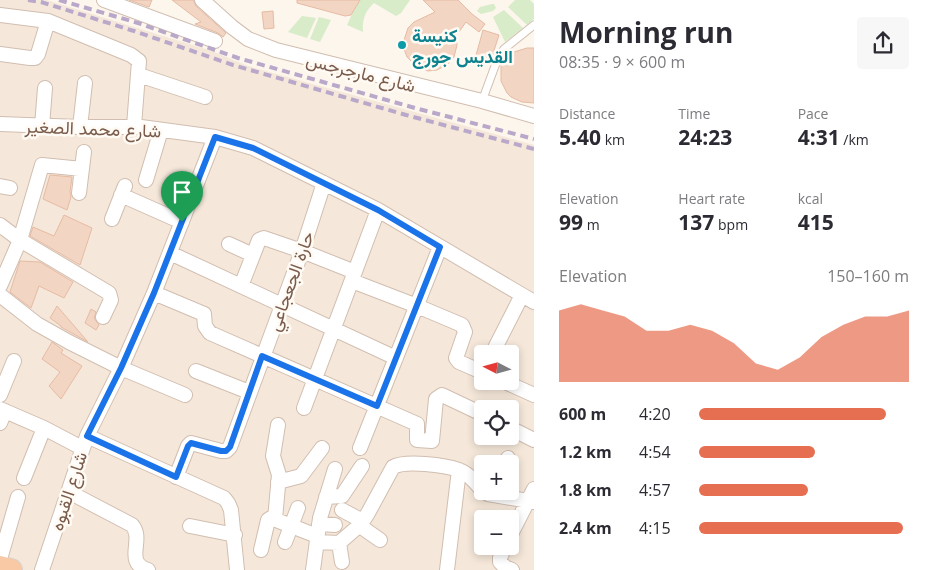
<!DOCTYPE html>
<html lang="en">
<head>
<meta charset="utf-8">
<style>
  body { margin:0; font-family:"Open Sans",Vazirmatn,sans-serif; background:#f7f7f7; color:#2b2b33; height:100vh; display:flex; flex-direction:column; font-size:19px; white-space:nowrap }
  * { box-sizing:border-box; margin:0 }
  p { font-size:16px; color:#7c7c81 }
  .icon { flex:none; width:28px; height:28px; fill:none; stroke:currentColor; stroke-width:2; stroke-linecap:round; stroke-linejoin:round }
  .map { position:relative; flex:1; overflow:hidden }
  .sheet { display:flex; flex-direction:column; background:#fff; width:400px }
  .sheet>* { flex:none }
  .needle { width:32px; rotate:276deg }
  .controls { position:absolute; left:474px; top:345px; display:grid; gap:10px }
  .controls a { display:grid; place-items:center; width:45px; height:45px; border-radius:5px; background:#fff; box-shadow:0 2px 8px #0003; font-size:25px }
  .pin { position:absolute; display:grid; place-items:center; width:42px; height:42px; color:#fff; margin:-51px -21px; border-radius:50% 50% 50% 0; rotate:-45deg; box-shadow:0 0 5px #0007 }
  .pin .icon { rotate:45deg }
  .round { display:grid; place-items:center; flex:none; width:52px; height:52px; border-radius:5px; background:#f7f7f7 }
  .head { display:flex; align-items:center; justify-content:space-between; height:85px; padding:0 25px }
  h1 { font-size:28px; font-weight:700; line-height:38px }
  .metrics { display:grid; grid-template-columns:repeat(3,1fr); gap:8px; height:85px; padding:5px 25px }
  .metrics div { display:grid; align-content:center }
  .metrics b { font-size:21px; font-weight:700 }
  .metrics small { font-size:14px; font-weight:400 }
  .metrics p { font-size:14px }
  .chart { height:140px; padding:10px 25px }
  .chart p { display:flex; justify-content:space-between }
  .chart svg { width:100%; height:90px; margin-top:5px; fill:#e76f51; opacity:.7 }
  ul { padding:0 25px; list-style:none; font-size:16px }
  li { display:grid; grid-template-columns:80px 60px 1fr; align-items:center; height:38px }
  li i { height:12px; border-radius:6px; background:#e76f51 }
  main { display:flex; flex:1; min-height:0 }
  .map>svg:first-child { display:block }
</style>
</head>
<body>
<main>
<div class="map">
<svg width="534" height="570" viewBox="0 0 534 570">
  <rect width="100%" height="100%" fill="#fdf6ec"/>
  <path fill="#f5e8da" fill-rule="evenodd" d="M0,0H47L212,51L248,66L534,145V570H0ZM482,354H510V381H482ZM482,409H510V436H482ZM482,464H510V491H482ZM482,519H510V546H482Z"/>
  <path fill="#d8ecc9" d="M360,0H410L401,13L396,16L374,3C365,11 362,20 363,32L347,25L352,14Z
    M515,0H530L534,4V19L527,25L508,7Z
    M492,4H494L496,8L493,11L481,14L477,11L480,7Z
    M504,10L523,28L505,42L493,17Z
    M302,16L316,18L307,38L288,32Z
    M319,17L331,20L320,42L310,39Z"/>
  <path fill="#f3d5c3" stroke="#e6bba3" d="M129,0H152L149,7Z
    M172,0H193L196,6L226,33L223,37L218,33L195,24L201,22Z
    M297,0H360L351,15L345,16L297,3Z
    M423,0H458L472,14L485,24L479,32L466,22L456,36L457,45L454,57L448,64L437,70L428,71L416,66L407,57L404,49V40L408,28L414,22L435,12Z
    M273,11L274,28L264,29L262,12Z
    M483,30L499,35L490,63L475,59Z
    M527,48H534V103L522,102L511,97L507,93L501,81V66L503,61L514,52Z
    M50,175L72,177L70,192L71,197L67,210L43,199Z
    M64,215L92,228L80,265L30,236L33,227L54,236Z
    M20,261L40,262L73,282L64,298L39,286L31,308L10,292Z
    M57,306L88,342L61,327V326L50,318Z
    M91,309L96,312L94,318L99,325L96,330L85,323Z
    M52,342L63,350L61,353L82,366L61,399L49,386L60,372L42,359Z"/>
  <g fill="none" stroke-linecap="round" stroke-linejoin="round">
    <defs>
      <path id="service" d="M482,101L498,58L504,49L534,25"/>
      <path id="minor" d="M104,0L215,41
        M202,0L232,27L248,39L276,50L482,101L534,116
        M0,15L48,21L131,55L139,61L134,126
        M0,54L30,58H35L38,54L48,21
        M139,75L205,97
        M0,124L80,127H141L215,137L253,148L378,210L534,302
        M42,126L45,88
        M80,127L85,83
        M146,180L161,130
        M0,186L10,188
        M79,193L84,152
        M121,195L182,222
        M112,219L125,186
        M0,225L20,240L109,293L111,300L103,317
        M229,244L253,255
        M170,253L396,358
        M352,281L417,306L462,325L465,332L456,358L459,362L482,372
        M0,286L20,240L42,165L82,169
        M241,286L259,240L264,238L302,251L355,272
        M154,293L204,314L205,326L210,333L417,424V440L432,441L436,399L442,395L482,414
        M0,295L37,324L69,342L121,368L185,395
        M492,354L522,295
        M196,371L249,392
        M503,381L534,395
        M0,395L14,361
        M304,408L378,210
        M0,409L44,428L82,448
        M0,423L5,411
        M510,428L534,440
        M87,436L224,498L228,503L231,510L237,570
        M360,448L440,247
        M507,464L508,458
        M176,477L188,446L191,443L221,451H226L230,447L302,251L324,183
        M24,478L44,428
        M278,482L301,476L322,448
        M484,491L488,494L534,502
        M69,492L132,525C145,540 123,562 148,570
        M326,497L342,496L362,466
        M342,510L357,518L361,524
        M275,519L279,475L273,456L278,425
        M319,524L335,525
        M190,526L235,535
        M360,526L380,540
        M510,536L534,489
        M285,542L298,508
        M317,542L339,543L361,524L368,513L393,467C405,460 445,465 459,470C468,473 476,483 482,490
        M339,543L342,562
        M505,546L500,558V562L505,567L512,570
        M261,550L268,520L271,518L317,536
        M0,559L18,497
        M42,570L87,436L121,368L154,293L215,137
        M313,570L320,518L335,469
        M447,570L459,470"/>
      <path id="trunk" d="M0,567L11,570"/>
    </defs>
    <use href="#service" stroke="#d1beb0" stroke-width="9"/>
    <use href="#minor" stroke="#d1beb0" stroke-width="16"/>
    <use href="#trunk" stroke="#dad1cd" stroke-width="24"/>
    <use href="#service" stroke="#fff" stroke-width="7"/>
    <use href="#minor" stroke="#fff" stroke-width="14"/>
    <use href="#trunk" stroke="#f9c8a4" stroke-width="22"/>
    <path stroke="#b9a8c9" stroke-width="4" stroke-dasharray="8 5" stroke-linecap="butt" d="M28,0L41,2L134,31L233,65L406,115L534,149
      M59,0L138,23L238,58L415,108L534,139"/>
  </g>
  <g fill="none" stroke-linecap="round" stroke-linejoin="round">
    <defs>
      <path id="route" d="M215,137L253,148L378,210L440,247L377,406L262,356L230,447L226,451H221L191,443L188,446L176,477L87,436L121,368L154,293Z"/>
    </defs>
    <use href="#route" stroke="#fff" stroke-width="10"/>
    <use href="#route" stroke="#1a73e8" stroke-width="6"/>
  </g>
  <circle fill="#0f9aa8" stroke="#fffaf3" stroke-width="2" cx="402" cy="45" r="5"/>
  <g text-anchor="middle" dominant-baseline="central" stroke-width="5" stroke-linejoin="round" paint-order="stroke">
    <g font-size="18" font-weight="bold" fill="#0d838f" stroke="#fffaf3" text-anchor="start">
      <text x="412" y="35">كنيسة<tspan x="412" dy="21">القديس جورج</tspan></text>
    </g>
    <g font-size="18" fill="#7a5c4d" stroke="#fffaf3">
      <text transform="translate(361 72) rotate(14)">شارع مارجرجس</text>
      <text transform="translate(93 128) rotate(2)">شارع محمد الصغير</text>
      <text transform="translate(290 281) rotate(-70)">حارة الجعجاعي</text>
      <text transform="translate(68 491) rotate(-72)">شارع القبوه</text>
    </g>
  </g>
</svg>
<div class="controls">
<a><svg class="needle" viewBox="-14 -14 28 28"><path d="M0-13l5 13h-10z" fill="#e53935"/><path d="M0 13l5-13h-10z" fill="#7c7c81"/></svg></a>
<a><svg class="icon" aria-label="locate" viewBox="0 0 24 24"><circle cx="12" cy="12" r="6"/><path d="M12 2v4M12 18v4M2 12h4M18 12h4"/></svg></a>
<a>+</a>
<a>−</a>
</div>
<div class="pin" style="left:182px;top:222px;background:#1e9e55"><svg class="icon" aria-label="arrive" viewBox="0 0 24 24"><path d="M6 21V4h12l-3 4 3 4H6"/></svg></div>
</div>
<section class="sheet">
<div class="head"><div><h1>Morning run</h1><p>08:35 · 9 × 600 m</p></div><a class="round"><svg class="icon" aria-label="share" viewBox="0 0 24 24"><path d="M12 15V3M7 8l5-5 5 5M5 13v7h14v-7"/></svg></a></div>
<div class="metrics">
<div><p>Distance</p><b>5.40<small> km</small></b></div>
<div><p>Time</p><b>24:23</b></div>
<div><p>Pace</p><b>4:31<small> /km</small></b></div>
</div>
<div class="metrics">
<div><p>Elevation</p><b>99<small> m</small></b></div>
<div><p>Heart rate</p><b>137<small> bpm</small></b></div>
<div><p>kcal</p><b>415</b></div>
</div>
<div class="chart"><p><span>Elevation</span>150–160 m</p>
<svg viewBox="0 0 160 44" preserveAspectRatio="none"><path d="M0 44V9L10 6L20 9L30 12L40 19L50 19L60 16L70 19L80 25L90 35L100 38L110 32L120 22L130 16L140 12L150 12L160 9V44z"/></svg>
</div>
<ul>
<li><b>600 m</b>4:20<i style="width:89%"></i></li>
<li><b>1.2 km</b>4:54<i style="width:55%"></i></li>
<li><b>1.8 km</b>4:57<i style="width:52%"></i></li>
<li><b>2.4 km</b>4:15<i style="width:97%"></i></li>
</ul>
</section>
</main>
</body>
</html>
